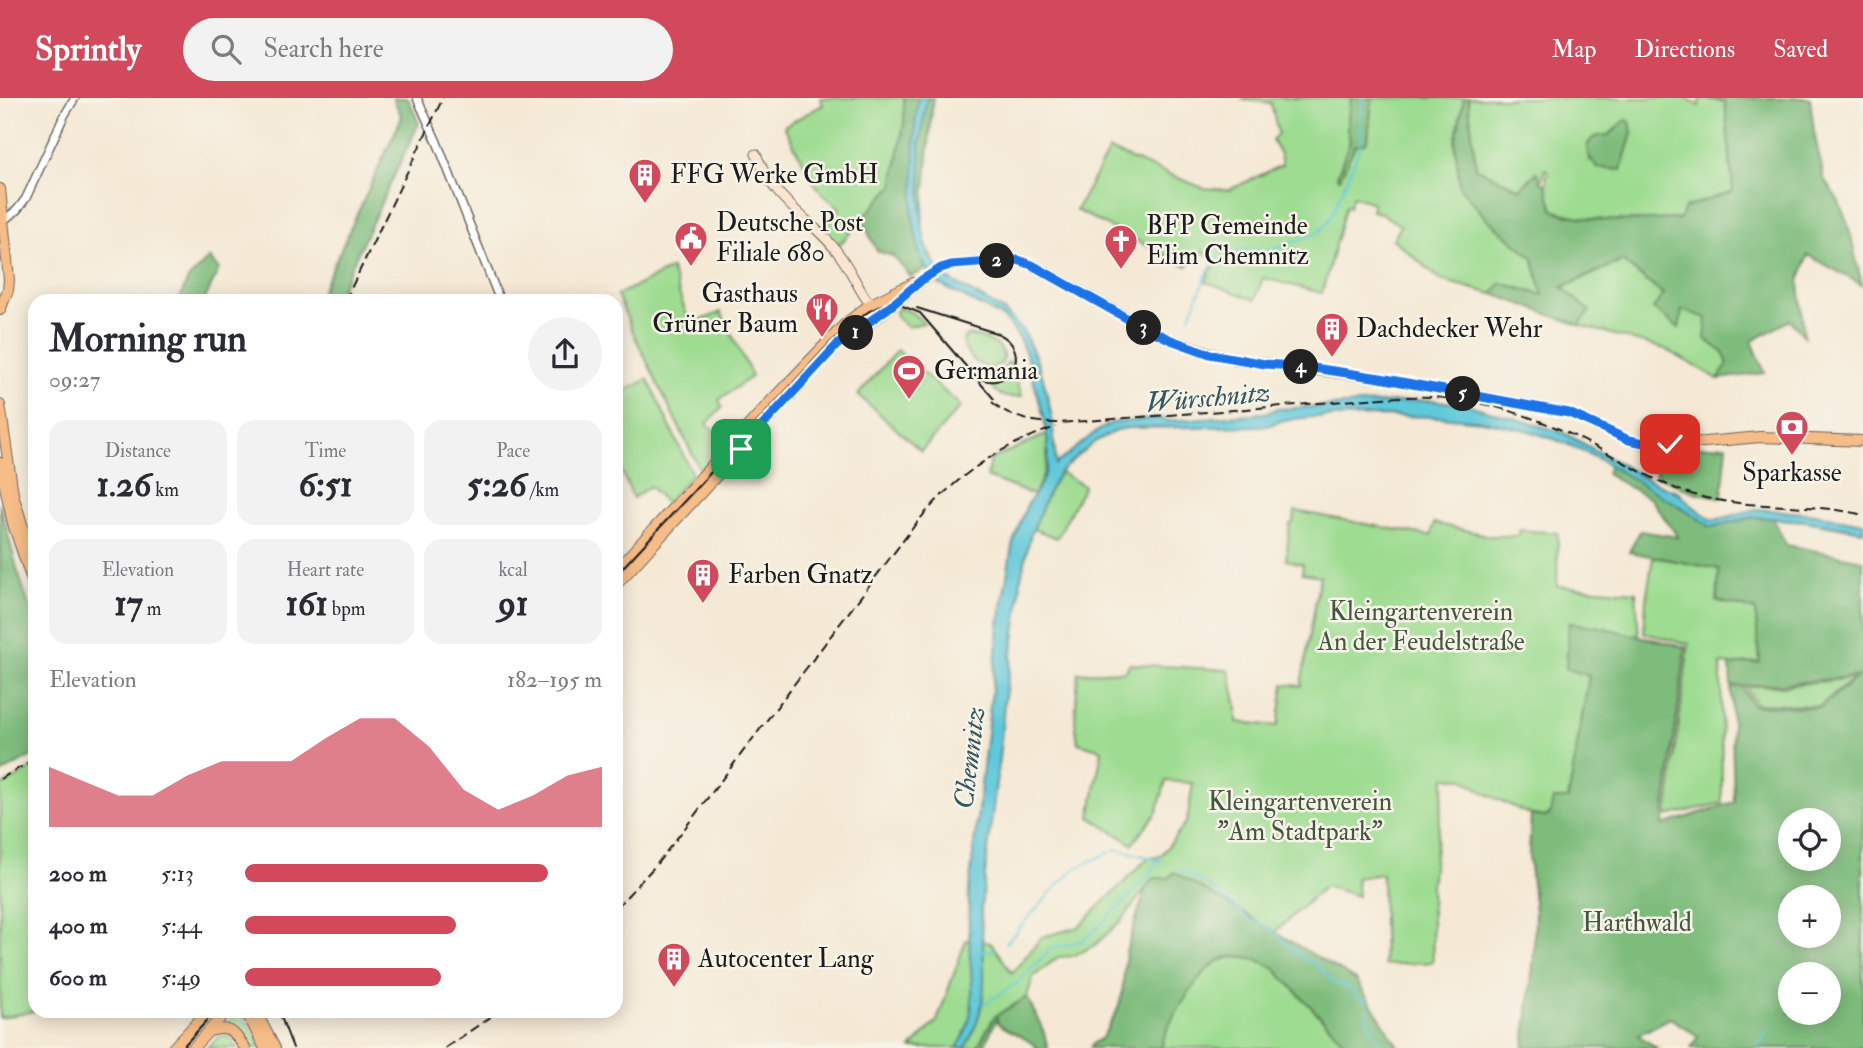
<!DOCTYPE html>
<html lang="en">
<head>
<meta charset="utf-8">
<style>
  body { margin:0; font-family:"IM FELL Double Pica",serif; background:#f2f2f3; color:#2b2b33; height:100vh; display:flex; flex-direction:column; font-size:26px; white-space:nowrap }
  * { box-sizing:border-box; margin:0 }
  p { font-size:23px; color:#7c7c81 }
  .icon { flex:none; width:38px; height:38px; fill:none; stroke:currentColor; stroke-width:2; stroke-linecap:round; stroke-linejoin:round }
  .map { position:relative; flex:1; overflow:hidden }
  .side { position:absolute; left:28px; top:196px; width:595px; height:724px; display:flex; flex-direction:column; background:#fff; border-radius:21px; box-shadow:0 4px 18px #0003 }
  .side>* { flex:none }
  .controls { position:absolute; left:1778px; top:710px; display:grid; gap:14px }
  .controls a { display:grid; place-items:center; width:63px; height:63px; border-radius:50%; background:#fff; box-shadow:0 4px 18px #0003; font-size:35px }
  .pin { position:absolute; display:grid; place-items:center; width:60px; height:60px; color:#fff; margin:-30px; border-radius:14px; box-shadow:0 4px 10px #0006 }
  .km { position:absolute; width:35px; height:35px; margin:-18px; border-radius:50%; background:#222; color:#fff; font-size:19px; line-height:35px; text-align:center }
  .round { display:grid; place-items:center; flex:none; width:74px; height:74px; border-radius:37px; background:#f2f2f3 }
  .summary { display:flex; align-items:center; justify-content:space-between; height:119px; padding:0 21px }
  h1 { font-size:38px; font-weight:700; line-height:52px }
  .figures { display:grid; grid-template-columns:repeat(3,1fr); gap:10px; height:119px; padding:7px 21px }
  .figures div { display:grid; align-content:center; border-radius:18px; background:#f2f2f3; text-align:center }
  .figures b { font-size:35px; font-weight:700 }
  .figures small { font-size:19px; font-weight:400 }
  .figures p { font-size:19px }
  .chart { height:196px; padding:14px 21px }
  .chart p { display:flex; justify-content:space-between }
  .chart svg { width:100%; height:126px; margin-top:7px; fill:#d1495b; opacity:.7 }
  ul { padding:0 21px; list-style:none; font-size:23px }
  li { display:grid; grid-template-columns:112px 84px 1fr; align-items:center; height:52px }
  li i { height:18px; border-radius:9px; background:#d1495b }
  header { display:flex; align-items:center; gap:42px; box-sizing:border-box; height:98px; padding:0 35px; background:#d1495b; color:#fff }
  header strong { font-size:33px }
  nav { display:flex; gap:38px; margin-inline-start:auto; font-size:24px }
  .search { width:490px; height:63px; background:#f2f2f3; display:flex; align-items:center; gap:18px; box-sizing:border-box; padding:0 24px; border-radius:38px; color:#7c7c81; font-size:26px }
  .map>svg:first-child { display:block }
</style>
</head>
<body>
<header>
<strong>Sprintly</strong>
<div class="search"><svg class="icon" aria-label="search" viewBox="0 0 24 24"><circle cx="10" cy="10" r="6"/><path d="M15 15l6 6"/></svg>Search here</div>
<nav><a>Map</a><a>Directions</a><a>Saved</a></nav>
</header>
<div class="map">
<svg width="1863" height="950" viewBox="0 0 1863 950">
  <rect width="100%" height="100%" fill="#f7f3e8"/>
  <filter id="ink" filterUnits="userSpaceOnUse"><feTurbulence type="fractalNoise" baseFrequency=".0143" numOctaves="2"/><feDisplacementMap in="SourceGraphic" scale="14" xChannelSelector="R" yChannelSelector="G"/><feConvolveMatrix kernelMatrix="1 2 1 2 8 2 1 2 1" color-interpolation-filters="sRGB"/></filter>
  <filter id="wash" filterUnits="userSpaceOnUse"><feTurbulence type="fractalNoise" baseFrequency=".00686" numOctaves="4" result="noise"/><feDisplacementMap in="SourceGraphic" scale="28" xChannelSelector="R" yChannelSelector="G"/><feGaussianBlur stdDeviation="1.57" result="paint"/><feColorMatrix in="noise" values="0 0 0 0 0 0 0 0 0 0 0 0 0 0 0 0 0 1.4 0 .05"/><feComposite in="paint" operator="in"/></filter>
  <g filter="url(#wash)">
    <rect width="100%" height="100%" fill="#f5e9d5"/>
    <path fill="#9edc91" stroke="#5d7c56" stroke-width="2" fill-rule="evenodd" d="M820,0H904V25L893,88L836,150L824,131L840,110L823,96L812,82L784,28L823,7Z
      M1244,0H1352L1350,3L1347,29L1350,42L1337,78L1355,47L1368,41L1372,0H1464L1455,44L1485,119L1533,160L1544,198L1501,185L1493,196L1441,182L1393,141L1401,128L1381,115L1372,113L1373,105L1353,98L1349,109L1346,107L1322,195L1263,180L1255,202L1206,184L1210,173L1216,166L1203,153L1187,168L1076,112L1109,52L1203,90L1229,92L1282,67L1280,56L1272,43L1278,35L1271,5L1242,2Z
      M1468,0H1687L1699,8L1700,0L1725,4L1733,93L1685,110L1680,121C1637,122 1594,127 1553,112C1549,99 1543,87 1548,73L1545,71L1541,84L1536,75L1520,91L1476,70ZM1625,22L1590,62L1594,39L1609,37Z
      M1622,163L1663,197L1679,229L1681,211L1708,220L1706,241L1723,254L1728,266L1718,281L1665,251L1579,227L1589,213L1562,190Z
      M671,171L690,227L721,214L752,278L719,302L722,309L707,326L729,347L701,374L636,241L617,197Z
      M899,210L911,214L924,225L908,229L897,220L895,215Z
      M968,237C984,240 1008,245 1002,265L991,271C977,268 963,256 963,241Z
      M897,252L961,308L921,353L858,297Z
      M1008,264H1010L1022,298C997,303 997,293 982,276C992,274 1002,277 1008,264Z
      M648,281L692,376L666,405L650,388L633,400L616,361V298Z
      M1047,336C1049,359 1046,377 1033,397L987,379L990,362Z
      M1060,374L1084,388L1057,440L1033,431L1048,395Z
      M1295,413L1431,438L1434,425L1490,438H1519V432L1558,435L1557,488L1636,494L1639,539L1600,529L1569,525L1590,578L1568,702L1545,719L1531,717L1486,696L1462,680H1445L1431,787L1433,864L1384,867L1382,776L1356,780L1358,798L1325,788L1275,834L1174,774L1169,780H1153L1123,821L1095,847L1073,858L1058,859L1033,879L1027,899L994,919L977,950H911L937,923L966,842L991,845L1012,875L1042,839L1079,829L1148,760L1158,759L1162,756L1187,723L1193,685L1166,683L1157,714L1132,746L1090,719L1102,652L1078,645L1075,622L1078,575L1126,573L1129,566L1229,572L1237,608V624L1278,628L1284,586L1301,588L1320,478L1302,475L1303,466L1286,462L1290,426L1294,423Z
      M1653,459L1720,471L1755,511L1760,564L1730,567L1721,566L1722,705L1667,718L1689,546L1644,535L1646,502Z
      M1854,580L1819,608L1756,606L1745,588H1782Z
      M35,669V913L0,920V689Z
      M1234,859C1250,859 1261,862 1274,870L1350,950H1161C1166,927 1196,873 1218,863C1223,861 1229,860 1234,859Z
      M236,914H241L262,950H249L225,929Z
      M223,937L230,940L238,950H207L218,939Z"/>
    <path fill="#7ebc7b" stroke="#4d6c4c" stroke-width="2" fill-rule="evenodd" d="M393,0H408L419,25L335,203H317L402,19Z
      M904,0H933L922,128C924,140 925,151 933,160L924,166L926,171L911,179L893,158L877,153L862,121L893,88L904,25Z
      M1352,0H1372L1368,41L1364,46L1355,47L1340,81L1337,79L1350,43L1347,29L1350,3Z
      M1464,0H1468L1476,70L1520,91L1537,74L1541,84L1546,87L1553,112C1594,127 1637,122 1680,121L1684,110L1733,93L1725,4L1707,0H1810L1814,34L1824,81L1838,102L1848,126L1862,187L1808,157L1799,184L1804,238L1790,222L1752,243L1765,275L1718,281L1728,266L1723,254L1705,241L1707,220L1682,212L1679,230L1653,211L1663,196L1622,163L1562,189L1590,213L1579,227L1493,196L1501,185L1543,197L1533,160L1485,119L1460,89L1455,45Z
      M1626,22L1630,23L1632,35L1621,72L1598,70C1591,63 1581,50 1592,41C1597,37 1603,39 1608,37C1614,34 1621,26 1626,22Z
      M209,160L219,171L204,203H179L188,181Z
      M1727,347L1722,400L1694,394L1655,377L1667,351Z
      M1610,368L1686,412L1711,429L1754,419L1773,420L1786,447L1863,462V950H1691L1698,938L1670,920L1638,937L1657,950H1524L1534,856L1535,814L1529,758L1531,717L1546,719L1550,716L1553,701H1568L1589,578L1566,571L1569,525L1600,529L1686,549L1663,727L1734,704L1731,589H1742L1753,607L1820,610L1859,578L1783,586L1731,588L1730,567L1760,564L1755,512L1717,503L1719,471L1629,454L1640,433L1678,439L1651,401L1606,376ZM1790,723H1829V761H1790ZM1790,800H1829V838H1790ZM1790,877H1829V915H1790Z
      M0,405L17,471L32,517L35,537V656L0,676Z
      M1174,774L1356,882L1399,950H1350L1274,870C1230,844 1208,864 1185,901C1174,916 1165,932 1161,950H1090L1092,946L1102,940L1117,913L1122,897L1126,854L1145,792L1153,780H1169Z
      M1027,899L1043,932L1048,950H1037C1027,938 1010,935 998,925L997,920L983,950H977L994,919Z"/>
    <path fill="#5ec8d9" stroke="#3d727a" stroke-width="2" d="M918,0H927L920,45L922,128L928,155L943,178L1004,213L1023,233L1035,258L1043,280L1052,320L1056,366L1093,336L1111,325L1161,320L1167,323L1265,315L1278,311L1295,310L1430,302L1469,307L1564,335L1649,382L1679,395L1695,410L1711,421H1720L1756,411L1815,416L1863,425V433L1805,423L1754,419L1711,429L1686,412L1593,358L1565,345L1526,332L1482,323L1440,319L1389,318L1312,319L1284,322L1267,328L1127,330L1117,332L1096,343L1076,359L1059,375L1048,395L1030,439L1021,480L1018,516L1004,605L1001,643L981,811C982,863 994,901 965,950H957C976,921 973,892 970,859C969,837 968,814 969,792L1000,520L1012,448L1026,409L1041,385L1047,368L1048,346L1044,320L1026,256L1019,240L1004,220L933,183L919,155L912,114L914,92L915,28Z"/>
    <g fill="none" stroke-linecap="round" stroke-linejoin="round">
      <path stroke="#5ec8d9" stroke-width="2" d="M1190,218L1208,173L1221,158L1247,151H1277L1320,133L1330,121L1340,98L1360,49L1362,2L1364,0
        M1177,770L1210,789L1239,812L1248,822L1261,825L1277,836L1303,861L1316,866L1334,885L1351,891L1356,900L1364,901L1367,904L1369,915L1366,919L1377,938L1382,950
        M1006,845L1052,793L1076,770L1117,751L1159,762
        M983,854L995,852
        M983,907L1017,885L1052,850L1079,844L1087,840L1147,780L1158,764L1163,763
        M1756,950L1767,935L1768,929"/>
    </g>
  </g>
  <g filter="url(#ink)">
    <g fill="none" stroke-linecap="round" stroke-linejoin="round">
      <defs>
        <path id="tertiary" d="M417,0L437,44L500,203
          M4,122L17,112L26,100L64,18L75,0"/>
        <path id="secondary" d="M756,56C761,68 766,79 774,89C793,115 823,132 841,159C855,178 862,202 881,217"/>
        <path id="primary" d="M0,91L9,182L8,192L0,212
          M0,307L13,396L35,469
          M0,365L13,426L35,491
          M616,472L771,303L845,226L869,207L913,185
          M616,487L837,247C855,234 874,223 892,208C911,192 927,174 951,167L1019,162L1032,167L1147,231L1171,242L1210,255L1239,262L1380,280L1537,309L1569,315L1629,342L1649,347L1705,344L1760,339L1863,343
          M246,914L265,950
          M256,914L275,950
          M209,933C230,927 234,934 245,950
          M173,950L207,914
          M193,950L226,914"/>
      </defs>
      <use href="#tertiary" stroke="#68645d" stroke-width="10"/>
      <use href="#secondary" stroke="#68645d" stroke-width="11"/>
      <use href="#primary" stroke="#68645d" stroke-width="12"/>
      <use href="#tertiary" stroke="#fff" stroke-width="7"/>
      <use href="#secondary" stroke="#fce5cf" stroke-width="9"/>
      <use href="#primary" stroke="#f7bd88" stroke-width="10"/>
      <path stroke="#1c1c1c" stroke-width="2" d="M917,210L999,236C1035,253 1007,300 974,277
        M616,477L831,244L847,230L868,214L882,207H900L920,215L994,301
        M279,914L293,950
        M182,950L215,914"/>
      <path stroke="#1c1c1c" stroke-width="2" stroke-dasharray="10 5" stroke-linecap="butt" d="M345,203L443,0
        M992,304C1010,320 1034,325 1058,325C1141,319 1224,313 1307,306C1355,303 1406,295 1455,301C1501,307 1549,324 1590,346C1622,362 1651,382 1685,394C1743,414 1804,402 1863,417
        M0,681L35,661
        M616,810L655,768L685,730L915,427C953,380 998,348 1056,329
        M445,950L498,914"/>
    </g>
  </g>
  <g fill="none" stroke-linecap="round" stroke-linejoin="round" filter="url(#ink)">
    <defs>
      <path id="route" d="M741,351L837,247L891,208L923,181L941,170L951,167L1018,162L1032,167L1137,226L1171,242L1210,256L1265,266L1307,269L1380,280L1536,309L1569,315L1629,342L1649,346H1670"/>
    </defs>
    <use href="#route" stroke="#fff" stroke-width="14"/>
    <use href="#route" stroke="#1a73e8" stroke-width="9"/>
  </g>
  <defs>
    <symbol id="building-pin" viewBox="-11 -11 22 30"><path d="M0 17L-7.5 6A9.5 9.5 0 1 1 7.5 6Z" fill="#d1495b" stroke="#f7f3e8"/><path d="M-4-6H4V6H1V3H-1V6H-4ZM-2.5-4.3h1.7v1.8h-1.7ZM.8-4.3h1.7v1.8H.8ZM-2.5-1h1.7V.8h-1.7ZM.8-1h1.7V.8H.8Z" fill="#fff"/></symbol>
    <symbol id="civic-pin" viewBox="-11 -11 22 30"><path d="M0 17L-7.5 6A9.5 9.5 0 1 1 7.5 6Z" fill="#d1495b" stroke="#f7f3e8"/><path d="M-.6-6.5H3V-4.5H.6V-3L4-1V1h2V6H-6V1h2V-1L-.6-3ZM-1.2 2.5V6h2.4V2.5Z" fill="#fff"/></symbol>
    <symbol id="church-pin" viewBox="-11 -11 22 30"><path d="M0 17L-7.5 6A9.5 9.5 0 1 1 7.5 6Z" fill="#d1495b" stroke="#f7f3e8"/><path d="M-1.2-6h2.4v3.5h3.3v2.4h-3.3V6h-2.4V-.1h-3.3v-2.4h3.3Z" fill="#fff"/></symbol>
    <symbol id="restaurant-pin" viewBox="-11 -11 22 30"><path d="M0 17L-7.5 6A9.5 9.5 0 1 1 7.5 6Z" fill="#d1495b" stroke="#f7f3e8"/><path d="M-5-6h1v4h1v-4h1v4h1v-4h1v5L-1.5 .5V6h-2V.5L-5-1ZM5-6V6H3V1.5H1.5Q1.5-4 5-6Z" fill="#fff"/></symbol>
    <symbol id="stadium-pin" viewBox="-11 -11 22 30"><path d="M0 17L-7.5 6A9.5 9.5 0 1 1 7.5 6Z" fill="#d1495b" stroke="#f7f3e8"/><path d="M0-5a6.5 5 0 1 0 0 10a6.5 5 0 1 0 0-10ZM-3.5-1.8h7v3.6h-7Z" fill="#fff"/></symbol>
    <symbol id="bank-pin" viewBox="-11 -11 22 30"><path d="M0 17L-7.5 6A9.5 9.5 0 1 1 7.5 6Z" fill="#d1495b" stroke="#f7f3e8"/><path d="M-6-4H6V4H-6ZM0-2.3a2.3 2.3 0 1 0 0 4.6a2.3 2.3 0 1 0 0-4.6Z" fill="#fff"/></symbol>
  </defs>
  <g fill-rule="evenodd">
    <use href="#building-pin" x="626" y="58" width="38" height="52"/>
    <use href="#civic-pin" x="672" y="121" width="38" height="52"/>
    <use href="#church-pin" x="1102" y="124" width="38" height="52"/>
    <use href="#restaurant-pin" x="803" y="192" width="38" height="52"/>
    <use href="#building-pin" x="1313" y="212" width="38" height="52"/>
    <use href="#stadium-pin" x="890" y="254" width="38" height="52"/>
    <use href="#bank-pin" x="1773" y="310" width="38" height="52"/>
    <use href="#building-pin" x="684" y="458" width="38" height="52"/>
    <use href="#building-pin" x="655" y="842" width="38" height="52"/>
  </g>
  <g text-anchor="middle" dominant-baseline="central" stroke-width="5" stroke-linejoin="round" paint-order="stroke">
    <g font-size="26" fill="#1c1c1c" stroke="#f7f3e8" text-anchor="start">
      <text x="670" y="77">FFG Werke GmbH</text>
      <text x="716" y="125">Deutsche Post<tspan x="716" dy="30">Filiale 680</tspan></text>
      <text x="1146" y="128">BFP Gemeinde<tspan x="1146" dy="30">Elim Chemnitz</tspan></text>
      <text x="798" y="196" text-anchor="end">Gasthaus<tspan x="798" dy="30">Grüner Baum</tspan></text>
      <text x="1356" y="231">Dachdecker Wehr</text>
      <text x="934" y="273">Germania</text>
      <text x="1792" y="375" text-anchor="middle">Sparkasse</text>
      <text x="728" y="477">Farben Gnatz</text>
      <text x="698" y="861">Autocenter Lang</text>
    </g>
    <g font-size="26" fill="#43563f" stroke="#f7f3e8">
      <text x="1421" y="514">Kleingartenverein<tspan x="1421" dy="30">An der Feudelstraße</tspan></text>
      <text x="1300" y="704">Kleingartenverein<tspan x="1300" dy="30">"Am Stadtpark"</tspan></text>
      <text x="1637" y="825">Harthwald</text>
    </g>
    <g font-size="28" font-style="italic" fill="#33585e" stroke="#f7f3e8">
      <text transform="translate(1208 300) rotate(-5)">Würschnitz</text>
      <text transform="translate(970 660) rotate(-83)">Chemnitz</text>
    </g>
  </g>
</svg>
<div class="controls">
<a><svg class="icon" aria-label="locate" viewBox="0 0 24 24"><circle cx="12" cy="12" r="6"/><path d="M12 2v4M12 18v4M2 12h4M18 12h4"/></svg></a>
<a>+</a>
<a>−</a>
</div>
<div class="pin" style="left:741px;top:351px;background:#1e9e55"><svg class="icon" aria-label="arrive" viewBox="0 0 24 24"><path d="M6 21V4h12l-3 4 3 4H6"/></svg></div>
<div class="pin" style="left:1670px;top:346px;background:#d93025"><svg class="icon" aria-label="check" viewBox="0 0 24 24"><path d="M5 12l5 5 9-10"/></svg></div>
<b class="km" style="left:856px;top:235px">1</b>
<b class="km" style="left:997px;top:163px">2</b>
<b class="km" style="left:1144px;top:230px">3</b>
<b class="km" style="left:1301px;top:269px">4</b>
<b class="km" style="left:1463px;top:296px">5</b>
<section class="side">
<div class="summary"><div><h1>Morning run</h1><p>09:27</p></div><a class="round"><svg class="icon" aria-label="share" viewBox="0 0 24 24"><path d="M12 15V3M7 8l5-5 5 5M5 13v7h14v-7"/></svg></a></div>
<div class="figures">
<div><p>Distance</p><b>1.26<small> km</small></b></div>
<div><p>Time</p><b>6:51</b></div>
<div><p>Pace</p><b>5:26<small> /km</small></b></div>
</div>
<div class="figures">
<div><p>Elevation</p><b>17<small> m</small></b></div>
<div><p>Heart rate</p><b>161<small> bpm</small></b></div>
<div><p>kcal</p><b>91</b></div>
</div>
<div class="chart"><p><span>Elevation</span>182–195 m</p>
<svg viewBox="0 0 160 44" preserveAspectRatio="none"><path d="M0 44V23L10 28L20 33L30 33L40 26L50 21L60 21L70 21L80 13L90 6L100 6L110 16L120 31L130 38L140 33L150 26L160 23V44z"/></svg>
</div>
<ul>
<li><b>200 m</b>5:13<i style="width:85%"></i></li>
<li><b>400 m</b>5:44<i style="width:59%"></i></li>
<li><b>600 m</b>5:49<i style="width:55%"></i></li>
</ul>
</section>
</div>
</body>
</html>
